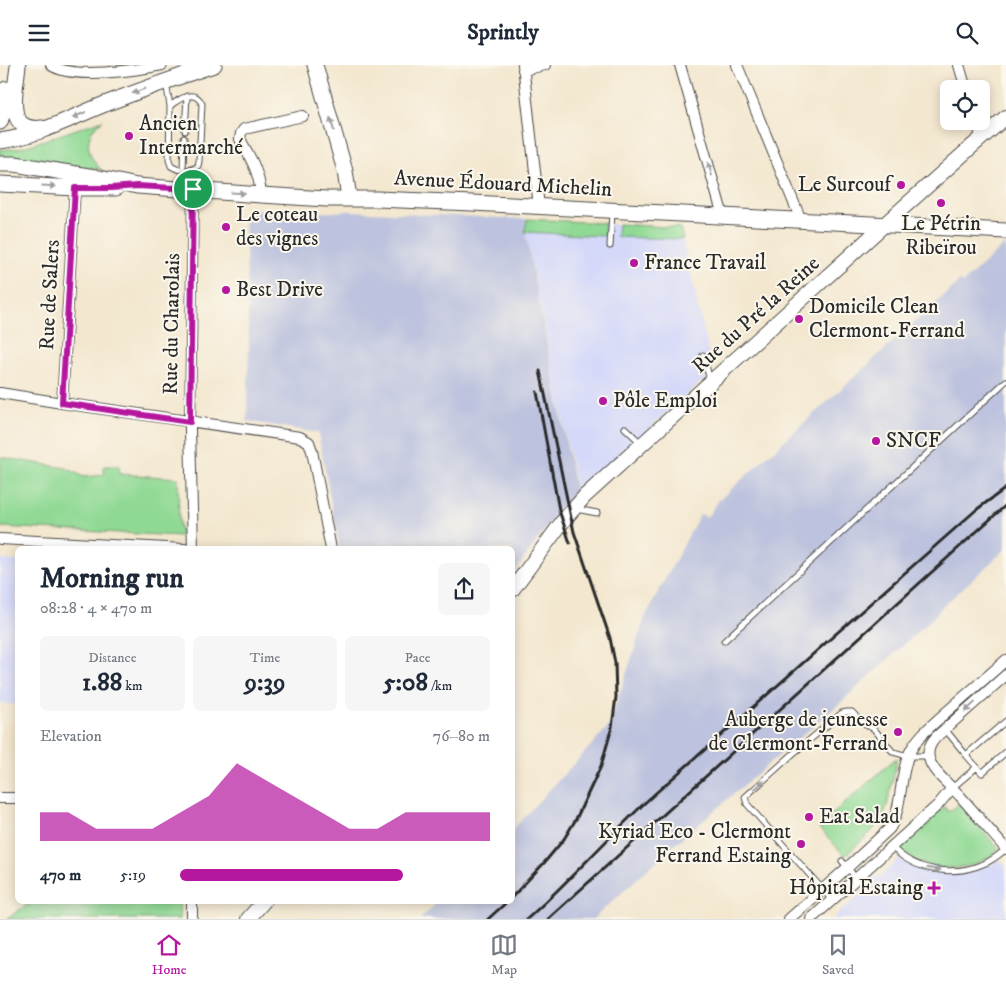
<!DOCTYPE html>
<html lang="en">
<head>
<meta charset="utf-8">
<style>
  body { margin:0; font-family:"IM FELL DW Pica",serif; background:#f6f6f7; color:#1f2937; height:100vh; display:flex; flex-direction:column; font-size:19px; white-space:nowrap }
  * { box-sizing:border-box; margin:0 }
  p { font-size:16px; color:#747a83 }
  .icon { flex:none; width:28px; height:28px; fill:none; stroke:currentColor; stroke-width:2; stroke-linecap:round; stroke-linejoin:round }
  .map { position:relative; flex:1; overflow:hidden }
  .panel { position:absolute; left:15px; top:481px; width:500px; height:358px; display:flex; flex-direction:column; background:#fff; border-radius:8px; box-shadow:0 2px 12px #0003 }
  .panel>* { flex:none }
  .fabs { position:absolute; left:940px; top:15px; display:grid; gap:10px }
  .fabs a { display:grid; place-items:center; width:50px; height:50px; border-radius:8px; background:#fff; box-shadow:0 2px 12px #0003; font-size:25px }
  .pin { position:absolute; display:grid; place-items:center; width:42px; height:42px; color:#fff; margin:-21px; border:2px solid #fff; border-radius:50%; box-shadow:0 1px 5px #0007 }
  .round { display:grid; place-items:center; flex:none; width:52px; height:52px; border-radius:8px; background:#f6f6f7 }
  .overview { display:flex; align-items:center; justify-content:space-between; height:85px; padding:0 25px }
  h1 { font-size:28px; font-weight:700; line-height:38px }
  .stats { display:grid; grid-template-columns:repeat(3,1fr); gap:8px; height:85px; padding:5px 25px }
  .stats div { display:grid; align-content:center; border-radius:8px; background:#f6f6f7; text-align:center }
  .stats b { font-size:25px; font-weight:700 }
  .stats small { font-size:14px; font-weight:400 }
  .stats p { font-size:14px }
  .chart { height:140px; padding:10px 25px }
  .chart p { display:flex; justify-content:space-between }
  .chart svg { width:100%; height:90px; margin-top:5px; fill:#b5179e; opacity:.7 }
  ul { padding:0 25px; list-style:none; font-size:16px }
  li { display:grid; grid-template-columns:80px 60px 1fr; align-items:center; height:38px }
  li i { height:12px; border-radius:6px; background:#b5179e }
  header { display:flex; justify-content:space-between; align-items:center; height:65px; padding:0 25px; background:#fff; font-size:22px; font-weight:700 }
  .tab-bar { display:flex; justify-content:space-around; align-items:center; height:70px; border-top:1px solid #e0e1e3; background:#fff; font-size:14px; color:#747a83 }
  .tab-bar a { display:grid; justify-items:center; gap:2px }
  .tab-bar .on { color:#b5179e }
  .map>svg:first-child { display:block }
</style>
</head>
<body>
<header><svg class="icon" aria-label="menu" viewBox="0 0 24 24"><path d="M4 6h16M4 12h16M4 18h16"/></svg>Sprintly<svg class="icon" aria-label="search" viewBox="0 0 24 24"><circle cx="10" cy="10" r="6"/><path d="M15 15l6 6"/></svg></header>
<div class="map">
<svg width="1006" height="854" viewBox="0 0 1006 854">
  <rect width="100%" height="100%" fill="#fbf7ec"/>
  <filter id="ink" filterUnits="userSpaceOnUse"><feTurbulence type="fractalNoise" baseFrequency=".02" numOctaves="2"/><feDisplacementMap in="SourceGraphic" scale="10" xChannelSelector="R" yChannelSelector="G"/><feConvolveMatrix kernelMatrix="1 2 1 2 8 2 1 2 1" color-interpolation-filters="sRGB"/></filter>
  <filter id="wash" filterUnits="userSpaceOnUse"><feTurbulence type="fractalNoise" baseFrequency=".0096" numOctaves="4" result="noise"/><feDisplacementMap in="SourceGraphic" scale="20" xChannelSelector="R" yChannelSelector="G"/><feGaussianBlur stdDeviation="1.12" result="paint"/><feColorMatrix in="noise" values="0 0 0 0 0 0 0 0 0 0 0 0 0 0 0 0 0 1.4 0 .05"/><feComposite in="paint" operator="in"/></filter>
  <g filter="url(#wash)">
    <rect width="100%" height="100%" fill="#f3e7cf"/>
    <path fill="#d4d8f9" d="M523,154L680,163L712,302V307L577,428Z
      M0,495L17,496V640L0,638Z
      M899,793L922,804L943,808L968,807L986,801L999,794L1006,802V854H833L864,825L861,820L878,810L880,812L893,800V799Z"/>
    <path fill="#bdc3de" d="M259,145L316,148L350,146L526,154L525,166L576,429L559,445L513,509L512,484H340L318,368L247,356L249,279L245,152Z
      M1006,178V484L941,543L933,553L847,632L673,781L593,854H420L439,836H512L513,764L609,661L645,552L700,449L707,452L718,436L960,216L963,218Z"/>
    <path fill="#90d994" stroke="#5e8260" d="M103,55C100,58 94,62 92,66C84,80 91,96 102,105L0,92V85L19,83L27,81Z
      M527,154L605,158L604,171L525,167Z
      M618,159L680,163L683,174L617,172Z
      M0,392L66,403L84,412L104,410V401H119V409L178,413L179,456L181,471L0,462Z
      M896,693V700L887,741L882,753L872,766L845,791L818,762Z
      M959,739L999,784C975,807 935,809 907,791C903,788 899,784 896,780L939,743L941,745L945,742L948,746H950Z
      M32,836H179L180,854H7L8,853Z"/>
  </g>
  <g filter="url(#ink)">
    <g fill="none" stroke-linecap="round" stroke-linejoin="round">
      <defs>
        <path id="service" d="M166,17L170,41L169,95L171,101C179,106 189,107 198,101L199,96L202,39C195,23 179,34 170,41
          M185,66L187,31
          M183,105L184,73
          M193,123L194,104
          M610,181L612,148
          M703,290L710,315
          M625,363L642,379
          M576,444L597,448
          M724,576L1006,316
          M1006,656L966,690L982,708L1006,687
          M945,664L966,690
          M952,723L977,702
          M892,782C914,806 953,812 983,799C992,796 999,790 1006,784
          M842,796L856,813
          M832,835L747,739L745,732L795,687L842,648L847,647H852L860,656L874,664L893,687L908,691H928"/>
        <path id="minor" d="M51,0C72,15 137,5 162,0
          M523,0L539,142
          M680,0L723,151
          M737,0L801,155
          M959,0L966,24
          M523,5L545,0
          M976,56L982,73
          M261,130C259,106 251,94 240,74L241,68L244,64L303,51
          M0,328L62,338L300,372L309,377L312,386L331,484
          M62,338L75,123
          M0,474L185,484
          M193,484L190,365L193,124
          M1006,610L936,672C931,678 927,684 929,693C931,706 951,721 960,731C976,749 991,767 1006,784
          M0,733H18
          M192,836V854
          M789,854L847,803L890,763C903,741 899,712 909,689C916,673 930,662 942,651C963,632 985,614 1006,595
          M811,854L938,740L952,723"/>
        <path id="secondary" d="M512,525L563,456L585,431L895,150L970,83L1006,52
          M248,854L264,836"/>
        <path id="primary" d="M18,0C16,24 3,68 42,63
          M315,0L345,106L349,133
          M0,57L3,47L6,24
          M0,76C38,71 70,53 105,39C141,25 178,12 214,0
          M0,99H15L57,106L95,112L137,121L261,130L327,134H377L472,138L1006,166
          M0,119L75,123H116"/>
      </defs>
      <use href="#service" stroke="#494744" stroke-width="7"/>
      <use href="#minor" stroke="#494744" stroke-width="12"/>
      <use href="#secondary" stroke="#494744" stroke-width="16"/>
      <use href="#primary" stroke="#494744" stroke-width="17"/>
      <use href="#service" stroke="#fff" stroke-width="5"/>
      <use href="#minor" stroke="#fff" stroke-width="10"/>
      <use href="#secondary" stroke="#fff" stroke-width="14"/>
      <use href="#primary" stroke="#fff" stroke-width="15"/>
      <path stroke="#2b2b2b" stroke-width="3" d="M537,327L559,445L570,478
        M512,832L544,798L564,774L576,754L601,701L612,662L616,632L615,598L610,573L574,467L540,306
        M488,854L508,836
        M527,854C570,816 607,773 649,734L976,445L1006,423
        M548,854L1006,440"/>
    </g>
    <defs><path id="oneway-solid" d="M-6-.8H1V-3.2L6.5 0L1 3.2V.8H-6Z" transform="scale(1.25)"/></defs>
    <g fill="#a0a0a0">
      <use href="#oneway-solid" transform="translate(139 26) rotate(160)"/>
      <use href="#oneway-solid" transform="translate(79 50) rotate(156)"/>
      <use href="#oneway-solid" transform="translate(332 59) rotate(-106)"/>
      <use href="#oneway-solid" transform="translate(710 104) rotate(-106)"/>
      <use href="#oneway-solid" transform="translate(49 121) rotate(3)"/>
      <use href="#oneway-solid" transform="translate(238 128) rotate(4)"/>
      <use href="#oneway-solid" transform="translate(970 642) rotate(138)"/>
      <use href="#oneway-solid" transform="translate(759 720) rotate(-43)"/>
      <use href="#oneway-solid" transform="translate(934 804) rotate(9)"/>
    </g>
  </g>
  <g fill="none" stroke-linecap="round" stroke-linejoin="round" filter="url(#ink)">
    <defs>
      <path id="route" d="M137,121L193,124L190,357L62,338L75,123H111Z"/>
    </defs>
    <use href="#route" stroke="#fff" stroke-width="10"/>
    <use href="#route" stroke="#b5179e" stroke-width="6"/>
  </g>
  <g fill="#b5179e" stroke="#fbf7ec" stroke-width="2">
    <circle cx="129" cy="71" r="5"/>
    <circle cx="901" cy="120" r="5"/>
    <circle cx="941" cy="138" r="5"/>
    <circle cx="226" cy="162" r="5"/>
    <circle cx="634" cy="198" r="5"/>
    <circle cx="226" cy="225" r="5"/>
    <circle cx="799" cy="254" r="5"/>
    <circle cx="603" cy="336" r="5"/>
    <circle cx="876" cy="376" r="5"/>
    <circle cx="898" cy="667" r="5"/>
    <circle cx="809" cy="752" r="5"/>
    <circle cx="801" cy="779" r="5"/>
    <path d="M931.5 815.5h5v5h5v5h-5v5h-5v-5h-5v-5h5z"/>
  </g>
  <g text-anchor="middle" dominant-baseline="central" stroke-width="4" stroke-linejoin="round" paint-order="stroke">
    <g font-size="21" fill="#2b2b2b" stroke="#fbf7ec" text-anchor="start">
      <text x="139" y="59">Ancien<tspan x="139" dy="24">Intermarché</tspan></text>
      <text x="891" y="120" text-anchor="end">Le Surcouf</text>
      <text x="236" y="150">Le coteau<tspan x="236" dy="24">des vignes</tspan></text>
      <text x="941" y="159" text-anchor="middle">Le Pétrin<tspan x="941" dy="24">Ribeïrou</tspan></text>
      <text x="644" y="198">France Travail</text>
      <text x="236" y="225">Best Drive</text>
      <text x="809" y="242">Domicile Clean<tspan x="809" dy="24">Clermont-Ferrand</tspan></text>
      <text x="613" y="336">Pôle Emploi</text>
      <text x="886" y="376">SNCF</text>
      <text x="888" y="655" text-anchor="end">Auberge de jeunesse<tspan x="888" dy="24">de Clermont-Ferrand</tspan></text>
      <text x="819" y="752">Eat Salad</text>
      <text x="791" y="767" text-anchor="end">Kyriad Eco - Clermont<tspan x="791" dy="24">Ferrand Estaing</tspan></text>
      <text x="923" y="823" text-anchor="end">Hôpital Estaing</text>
    </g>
    <g font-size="21" fill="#2b2b2b" stroke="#fbf7ec">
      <text transform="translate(503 119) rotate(3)">Avenue Édouard Michelin</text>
      <text transform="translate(50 230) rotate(-87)">Rue de Salers</text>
      <text transform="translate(756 250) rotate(-42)">Rue du Pré la Reine</text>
      <text transform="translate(172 259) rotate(-89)">Rue du Charolais</text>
    </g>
  </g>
</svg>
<div class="fabs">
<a><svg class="icon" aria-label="locate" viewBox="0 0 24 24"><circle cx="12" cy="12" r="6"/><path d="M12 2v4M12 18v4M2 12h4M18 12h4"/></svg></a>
</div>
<div class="pin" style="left:193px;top:124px;background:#1e9e55"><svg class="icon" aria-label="arrive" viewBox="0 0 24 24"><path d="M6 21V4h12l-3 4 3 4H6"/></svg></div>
<section class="panel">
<div class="overview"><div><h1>Morning run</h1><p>08:28 · 4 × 470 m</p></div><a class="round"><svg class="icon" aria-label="share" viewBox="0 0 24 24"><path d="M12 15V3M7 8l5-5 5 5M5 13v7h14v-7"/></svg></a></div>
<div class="stats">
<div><p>Distance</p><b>1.88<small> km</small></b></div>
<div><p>Time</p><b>9:39</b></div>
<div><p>Pace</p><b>5:08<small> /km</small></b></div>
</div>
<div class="chart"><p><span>Elevation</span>76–80 m</p>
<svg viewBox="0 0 160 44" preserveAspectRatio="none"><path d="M0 44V30L10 30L20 38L30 38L40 38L50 30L60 22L70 6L80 14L90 22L100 30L110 38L120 38L130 30L140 30L150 30L160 30V44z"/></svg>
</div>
<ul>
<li><b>470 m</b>5:19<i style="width:72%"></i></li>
</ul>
</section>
</div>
<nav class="tab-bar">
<a class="on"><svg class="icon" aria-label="home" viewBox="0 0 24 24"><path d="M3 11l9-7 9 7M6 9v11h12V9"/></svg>Home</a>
<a><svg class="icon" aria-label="map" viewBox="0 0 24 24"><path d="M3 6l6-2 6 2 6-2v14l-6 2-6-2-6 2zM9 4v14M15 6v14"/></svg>Map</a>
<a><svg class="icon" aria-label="saved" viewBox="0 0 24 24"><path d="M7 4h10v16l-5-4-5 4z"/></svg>Saved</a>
</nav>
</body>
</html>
